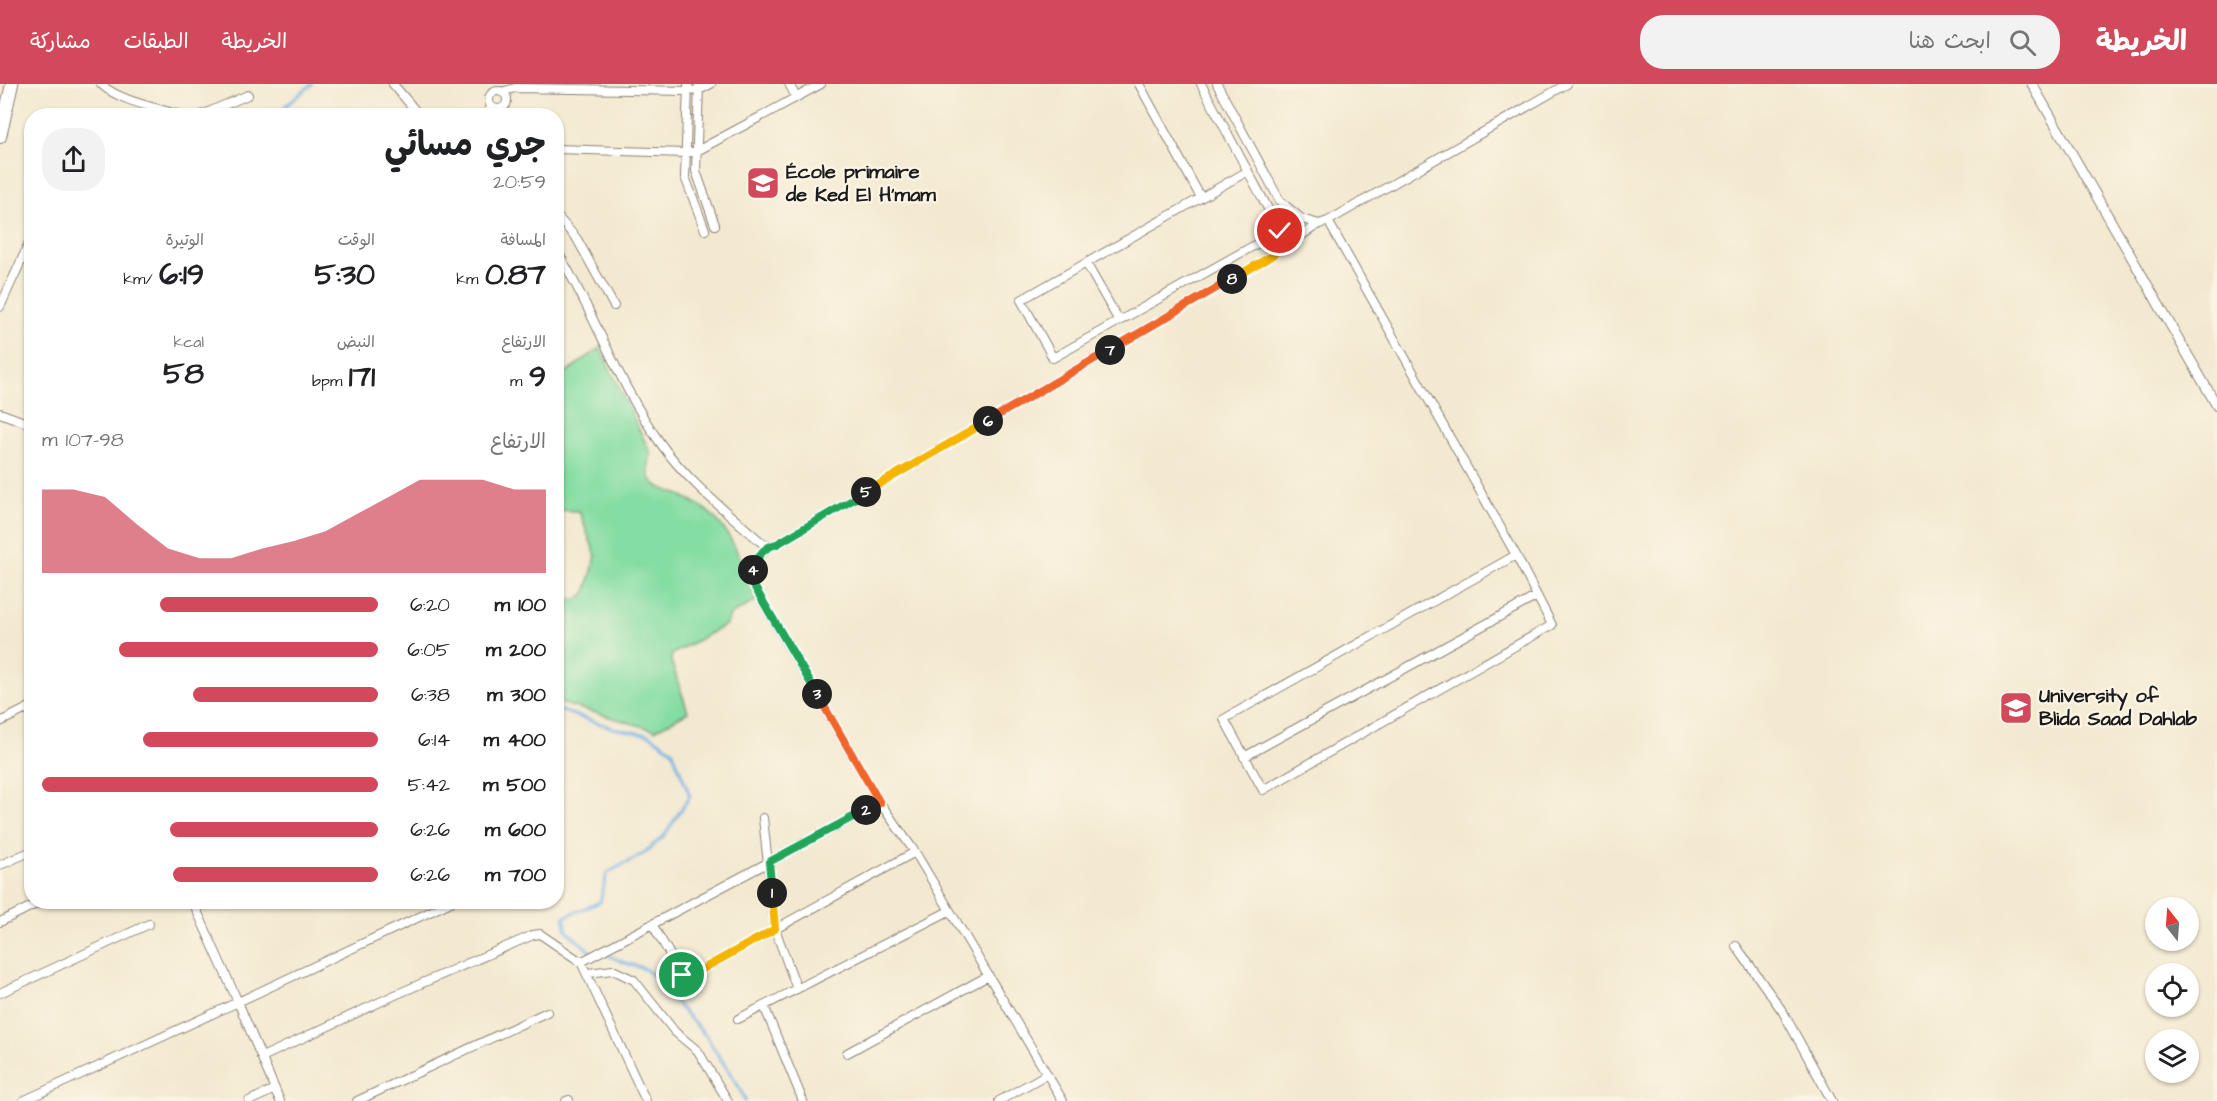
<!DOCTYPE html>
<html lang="ar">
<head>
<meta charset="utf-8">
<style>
  body { margin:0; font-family:"Architects Daughter","Playpen Sans Arabic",sans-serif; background:#f2f2f2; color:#202124; direction:rtl; height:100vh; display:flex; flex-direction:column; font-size:22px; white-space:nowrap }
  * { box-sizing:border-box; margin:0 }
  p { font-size:20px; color:#757577 }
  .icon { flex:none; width:33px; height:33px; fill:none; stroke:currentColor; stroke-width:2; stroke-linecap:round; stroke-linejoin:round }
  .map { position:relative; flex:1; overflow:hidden; direction:ltr }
  .drawer { position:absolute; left:24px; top:24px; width:540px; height:801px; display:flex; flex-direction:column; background:#fff; border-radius:24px; box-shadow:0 2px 4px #0004; direction:rtl }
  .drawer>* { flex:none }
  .needle { width:39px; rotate:343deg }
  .tools { position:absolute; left:2145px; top:813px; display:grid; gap:12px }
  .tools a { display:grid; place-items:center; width:54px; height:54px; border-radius:50%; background:#fff; box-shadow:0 2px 4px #0004; font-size:30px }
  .pin { position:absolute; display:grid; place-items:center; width:51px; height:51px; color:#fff; margin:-26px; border:3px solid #fff; border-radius:50%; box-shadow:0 2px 6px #0007 }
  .km { position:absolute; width:30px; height:30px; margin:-15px; border-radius:50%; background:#222; color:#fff; font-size:16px; line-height:30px; text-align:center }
  .round { display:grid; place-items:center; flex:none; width:63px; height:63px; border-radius:24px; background:#f2f2f2 }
  .summary { display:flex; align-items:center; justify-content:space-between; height:102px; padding:0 18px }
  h1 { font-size:33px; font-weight:700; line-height:45px }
  .metrics { display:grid; grid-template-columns:repeat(3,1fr); gap:9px; height:102px; padding:6px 18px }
  .metrics div { display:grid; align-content:center }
  .metrics b { font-size:30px; font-weight:700 }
  .metrics small { font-size:16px; font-weight:400 }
  .metrics p { font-size:16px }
  .chart { height:168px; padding:12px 18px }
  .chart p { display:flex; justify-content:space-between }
  .chart svg { width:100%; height:108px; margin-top:6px; fill:#d1495b; opacity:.7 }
  ul { padding:0 18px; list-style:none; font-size:20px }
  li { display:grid; grid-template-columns:96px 72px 1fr; align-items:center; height:45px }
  li i { height:15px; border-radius:8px; background:#d1495b }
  header { display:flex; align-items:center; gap:36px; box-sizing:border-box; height:84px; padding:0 30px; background:#d1495b; color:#fff }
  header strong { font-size:28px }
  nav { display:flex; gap:33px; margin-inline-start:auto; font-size:21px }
  .search { width:420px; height:54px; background:#f2f2f2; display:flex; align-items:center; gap:15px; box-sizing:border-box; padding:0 21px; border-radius:24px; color:#757577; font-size:22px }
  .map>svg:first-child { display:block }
</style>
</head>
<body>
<header>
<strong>الخريطة</strong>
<div class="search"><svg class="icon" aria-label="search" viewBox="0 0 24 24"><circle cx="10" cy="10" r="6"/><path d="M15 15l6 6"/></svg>ابحث هنا</div>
<nav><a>الخريطة</a><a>الطبقات</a><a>مشاركة</a></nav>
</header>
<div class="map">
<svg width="2217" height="1017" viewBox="0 0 2217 1017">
  <rect width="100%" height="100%" fill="#fcf5e5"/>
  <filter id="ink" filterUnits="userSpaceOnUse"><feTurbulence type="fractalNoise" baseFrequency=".0167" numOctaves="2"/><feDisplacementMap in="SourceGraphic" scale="12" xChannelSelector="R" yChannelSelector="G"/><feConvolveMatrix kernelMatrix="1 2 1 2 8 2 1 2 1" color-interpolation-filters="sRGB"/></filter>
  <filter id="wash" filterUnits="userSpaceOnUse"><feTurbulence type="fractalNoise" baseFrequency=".008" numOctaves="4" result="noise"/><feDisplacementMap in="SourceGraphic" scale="24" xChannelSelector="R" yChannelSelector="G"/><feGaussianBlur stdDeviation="1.35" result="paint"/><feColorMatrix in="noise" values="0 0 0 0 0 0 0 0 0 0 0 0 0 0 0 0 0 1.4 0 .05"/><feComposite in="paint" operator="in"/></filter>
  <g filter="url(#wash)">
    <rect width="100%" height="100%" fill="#f3e9d0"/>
    <path fill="#84dda2" stroke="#507c5f" stroke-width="1.5" d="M600,264L651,370C649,378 646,389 652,397C658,405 671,407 680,411C693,417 705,424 715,434C735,455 746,489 758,516L730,531L727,540L672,570L671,577L688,628L655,646L557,618V523L562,516L578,515L586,508L596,472L579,427L557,426L556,296Z"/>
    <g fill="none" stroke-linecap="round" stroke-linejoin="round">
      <path stroke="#77b2e8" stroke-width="3" d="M285,32L283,24L312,0
        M556,625L613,644L650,651L672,666L690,712L664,752L643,770L607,789L600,818L564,833L567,847L593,870
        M598,872L605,870L625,879L643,884L657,894L674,917L706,952L739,1003L745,1017"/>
    </g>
  </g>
  <g filter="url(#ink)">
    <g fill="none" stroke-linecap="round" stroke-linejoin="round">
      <defs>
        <path id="minor" d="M101,0C118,17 159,24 183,32
          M393,0L420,32
          M688,0L685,93L705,146
          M789,0L796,13
          M1139,0L1201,114
          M1201,0L1280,147L1053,274L1021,216L1248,87
          M1217,0L1280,117L1302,135L1319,140
          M699,2L696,87L715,141
          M489 16a9 9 0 1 1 18 0a9 9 0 1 1-18 0Z
          M501,8L515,4L688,7L699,6L711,0
          M199,32L248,11
          M484,32L492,23
          M556,65L686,69L697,67L821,0
          M556,131L577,155L614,222
          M1328,137L1516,471L1552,541L1263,706L1224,635L1516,471
          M1280,147L1295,144L1302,135
          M556,165C594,228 618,300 661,360C688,398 727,428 762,459L769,462L777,460L1267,174L1319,140L1328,137L1567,0
          M1086,179L1119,237
          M0,223L32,153
          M0,329L32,341
          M769,462C754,476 753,482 754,503L880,719L915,768L1063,1017
          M0,638L32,622
          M1244,673L1537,512
          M763,734L775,845L797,905
          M0,781L32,767
          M193,818L238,918L451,818
          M0,838L40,818
          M652,840L682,891L690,892L915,768
          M1736,862L1783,928L1832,1017
          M581,878L880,719
          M588,889L613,886L634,896L675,948L698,967L728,1017
          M0,909L149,840
          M764,922L803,1017
          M738,935L949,827
          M847,969L988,892
          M262,973L395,911L533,851L540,850L581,878L646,1017
          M23,1017L238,918L280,1017
          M249,1017L275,1005
          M357,1017L547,928
          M566,1017L569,1016
          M999,1017L1047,990"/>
        <path id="tertiary" d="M2032,0L2217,322"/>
        <path id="trunk" d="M0,53L12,0"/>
      </defs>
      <use href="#minor" stroke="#888276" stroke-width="10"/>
      <use href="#tertiary" stroke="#888276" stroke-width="11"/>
      <use href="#trunk" stroke="#888276" stroke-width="14"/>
      <use href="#minor" stroke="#fff" stroke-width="8"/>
      <use href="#tertiary" stroke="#fff" stroke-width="9"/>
      <use href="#trunk" stroke="#fff" stroke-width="12"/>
    </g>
  </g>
  <g fill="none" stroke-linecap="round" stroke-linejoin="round" filter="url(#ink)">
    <defs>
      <path id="split-1" d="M682,891L690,892L775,845L772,809"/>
      <path id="split-2" d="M772,809L769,778L866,726"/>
      <path id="split-3" d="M817,610L880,719L866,726"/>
      <path id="split-4" d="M753,486L754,502L817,610"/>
      <path id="split-5" d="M753,486C757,473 763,463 777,460L866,408"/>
      <path id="split-6" d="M866,408L988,337"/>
      <path id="split-7" d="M988,337L1110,266"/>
      <path id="split-8" d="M1110,266L1232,195"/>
      <path id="split-9" d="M1232,195L1268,174L1299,152L1295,144L1280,147"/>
    </defs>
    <use href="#split-1" stroke="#fff" stroke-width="12"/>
    <use href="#split-2" stroke="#fff" stroke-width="12"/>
    <use href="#split-3" stroke="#fff" stroke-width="12"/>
    <use href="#split-4" stroke="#fff" stroke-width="12"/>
    <use href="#split-5" stroke="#fff" stroke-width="12"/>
    <use href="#split-6" stroke="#fff" stroke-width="12"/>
    <use href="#split-7" stroke="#fff" stroke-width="12"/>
    <use href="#split-8" stroke="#fff" stroke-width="12"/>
    <use href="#split-9" stroke="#fff" stroke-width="12"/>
    <use href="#split-1" stroke="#f5b400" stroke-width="8"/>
    <use href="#split-2" stroke="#22a559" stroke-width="8"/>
    <use href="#split-3" stroke="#f0652b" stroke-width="8"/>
    <use href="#split-4" stroke="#22a559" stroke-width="8"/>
    <use href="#split-5" stroke="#22a559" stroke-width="8"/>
    <use href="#split-6" stroke="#f5b400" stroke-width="8"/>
    <use href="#split-7" stroke="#f0652b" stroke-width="8"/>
    <use href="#split-8" stroke="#f0652b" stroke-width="8"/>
    <use href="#split-9" stroke="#f5b400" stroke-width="8"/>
  </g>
  <defs>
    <symbol id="school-square" viewBox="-11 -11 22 22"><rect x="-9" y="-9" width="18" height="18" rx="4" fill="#d1495b" stroke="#fcf5e5"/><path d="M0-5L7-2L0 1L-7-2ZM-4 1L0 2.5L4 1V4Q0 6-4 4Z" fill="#fff"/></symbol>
    <symbol id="university-square" viewBox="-11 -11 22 22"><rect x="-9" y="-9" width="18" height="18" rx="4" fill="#d1495b" stroke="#fcf5e5"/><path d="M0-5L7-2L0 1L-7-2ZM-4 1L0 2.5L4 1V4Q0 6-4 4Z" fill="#fff"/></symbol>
  </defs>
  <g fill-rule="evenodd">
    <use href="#school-square" x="744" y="80" width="38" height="38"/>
    <use href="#university-square" x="1997" y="605" width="38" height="38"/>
  </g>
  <g text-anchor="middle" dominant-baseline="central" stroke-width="4.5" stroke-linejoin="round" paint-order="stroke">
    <g font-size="20" font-weight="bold" fill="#1c1c1c" stroke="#fcf5e5" text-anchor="start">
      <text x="786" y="88">École primaire<tspan x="786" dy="23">de Ked El H'mam</tspan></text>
      <text x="2039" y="612">University of<tspan x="2039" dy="23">Blida Saad Dahlab</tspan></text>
    </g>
  </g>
</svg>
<div class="tools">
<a><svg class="needle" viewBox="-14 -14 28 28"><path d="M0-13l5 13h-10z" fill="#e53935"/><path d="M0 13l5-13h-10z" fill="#757577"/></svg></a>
<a><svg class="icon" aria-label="locate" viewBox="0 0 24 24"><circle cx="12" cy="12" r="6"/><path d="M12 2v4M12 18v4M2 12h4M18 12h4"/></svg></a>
<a><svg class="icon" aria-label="layers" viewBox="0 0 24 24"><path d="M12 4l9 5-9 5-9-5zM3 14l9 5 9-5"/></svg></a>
</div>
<div class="pin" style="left:682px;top:891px;background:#1e9e55"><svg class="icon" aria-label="arrive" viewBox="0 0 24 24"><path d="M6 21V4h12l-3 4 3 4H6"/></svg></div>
<div class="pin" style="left:1280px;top:147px;background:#d93025"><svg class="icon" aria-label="check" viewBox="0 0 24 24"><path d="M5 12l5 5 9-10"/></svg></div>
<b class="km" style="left:772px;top:809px">1</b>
<b class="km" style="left:866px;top:726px">2</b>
<b class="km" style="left:817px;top:610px">3</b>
<b class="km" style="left:753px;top:486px">4</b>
<b class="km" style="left:866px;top:408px">5</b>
<b class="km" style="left:988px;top:337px">6</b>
<b class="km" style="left:1110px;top:266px">7</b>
<b class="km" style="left:1232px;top:195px">8</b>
<section class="drawer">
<div class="summary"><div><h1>جري مسائي</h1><p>20:59</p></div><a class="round"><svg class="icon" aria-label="share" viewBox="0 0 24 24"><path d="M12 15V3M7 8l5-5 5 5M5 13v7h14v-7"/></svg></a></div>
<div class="metrics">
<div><p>المسافة</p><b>0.87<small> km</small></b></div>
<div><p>الوقت</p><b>5:30</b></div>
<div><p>الوتيرة</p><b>6:19<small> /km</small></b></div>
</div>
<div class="metrics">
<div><p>الارتفاع</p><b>9<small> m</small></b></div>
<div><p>النبض</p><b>171<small> bpm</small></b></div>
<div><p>kcal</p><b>58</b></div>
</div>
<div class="chart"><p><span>الارتفاع</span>98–107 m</p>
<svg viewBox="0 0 160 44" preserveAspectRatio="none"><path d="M0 44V10L10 10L20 13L30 24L40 34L50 38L60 38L70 34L80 31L90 27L100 20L110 13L120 6L130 6L140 6L150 10L160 10V44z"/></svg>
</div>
<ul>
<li><b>100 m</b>6:20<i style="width:65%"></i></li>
<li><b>200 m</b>6:05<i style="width:77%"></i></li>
<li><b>300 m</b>6:38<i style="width:55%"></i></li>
<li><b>400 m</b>6:14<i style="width:70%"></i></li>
<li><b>500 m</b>5:42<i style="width:100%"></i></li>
<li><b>600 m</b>6:26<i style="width:62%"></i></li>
<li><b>700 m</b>6:26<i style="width:61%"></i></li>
</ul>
</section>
</div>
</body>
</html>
